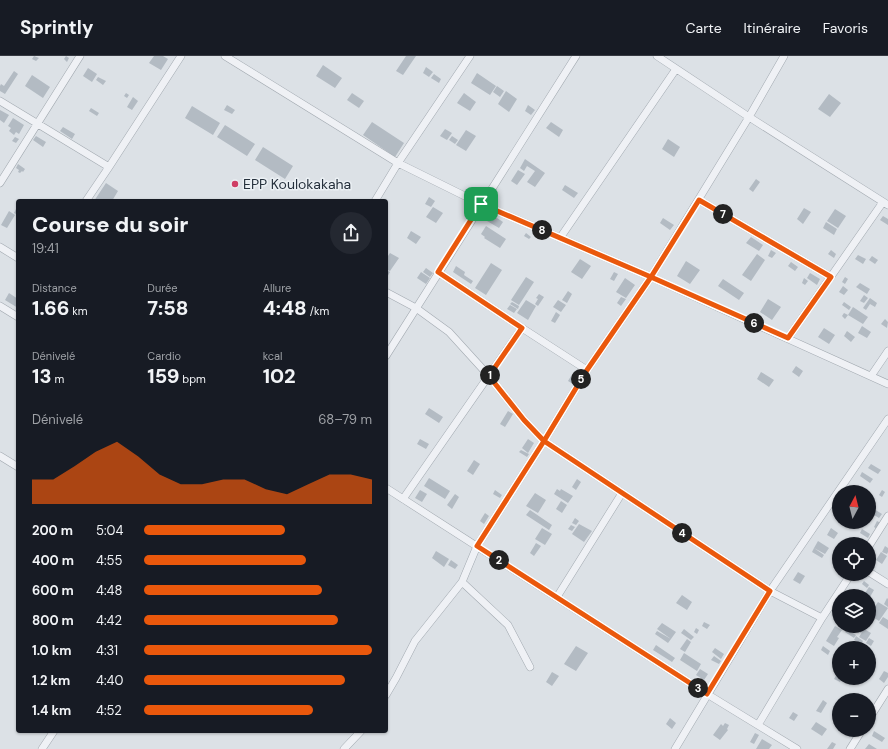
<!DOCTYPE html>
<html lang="fr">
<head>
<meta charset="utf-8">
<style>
  body { margin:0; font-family:"DM Sans",sans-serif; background:#242831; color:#f1f3f6; height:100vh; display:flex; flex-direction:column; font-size:15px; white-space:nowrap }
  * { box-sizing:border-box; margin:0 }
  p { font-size:13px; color:#9ea1a6 }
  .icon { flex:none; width:22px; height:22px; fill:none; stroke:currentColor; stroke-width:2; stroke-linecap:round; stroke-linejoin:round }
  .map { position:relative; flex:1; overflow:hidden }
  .sheet { position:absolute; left:16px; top:143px; width:372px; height:534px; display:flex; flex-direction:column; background:#171b24; border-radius:4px; box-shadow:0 1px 3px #0004 }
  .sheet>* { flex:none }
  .needle { width:26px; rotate:7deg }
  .buttons { position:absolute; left:832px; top:429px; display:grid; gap:8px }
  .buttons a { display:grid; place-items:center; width:44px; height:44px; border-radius:50%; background:#171b24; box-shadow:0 1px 3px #0004; font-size:20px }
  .pin { position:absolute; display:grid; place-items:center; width:34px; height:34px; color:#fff; margin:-17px; border-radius:8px; box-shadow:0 2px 6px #0006 }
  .km { position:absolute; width:20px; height:20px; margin:-10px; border-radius:50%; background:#222; color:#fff; font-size:11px; line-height:20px; text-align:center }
  .round { display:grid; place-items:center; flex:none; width:42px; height:42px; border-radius:21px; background:#242831 }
  .headline { display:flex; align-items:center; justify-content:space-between; height:68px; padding:0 16px }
  h1 { font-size:22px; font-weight:800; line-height:30px }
  .figures { display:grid; grid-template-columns:repeat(3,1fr); gap:6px; height:68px; padding:4px 16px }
  .figures div { display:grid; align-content:center }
  .figures b { font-size:20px; font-weight:800 }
  .figures small { font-size:11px; font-weight:400 }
  .figures p { font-size:11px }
  .chart { height:112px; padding:8px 16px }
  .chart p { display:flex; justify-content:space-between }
  .chart svg { width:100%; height:72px; margin-top:4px; fill:#ea580c; opacity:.7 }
  ul { padding:0 16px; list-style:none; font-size:13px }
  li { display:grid; grid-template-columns:64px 48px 1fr; align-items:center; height:30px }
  li i { height:10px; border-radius:5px; background:#ea580c }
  header { display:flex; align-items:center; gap:24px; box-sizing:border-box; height:56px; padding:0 20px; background:#171b24; border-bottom:1px solid #363941 }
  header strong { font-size:19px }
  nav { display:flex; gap:22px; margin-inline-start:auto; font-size:14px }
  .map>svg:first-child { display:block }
</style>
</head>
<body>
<header>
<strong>Sprintly</strong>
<nav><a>Carte</a><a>Itinéraire</a><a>Favoris</a></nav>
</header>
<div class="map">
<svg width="888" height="693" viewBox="0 0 888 693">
  <rect width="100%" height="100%" fill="#dce1e6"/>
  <path fill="#b3bbc3" d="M34,0L39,2L36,5L32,3Z
    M66,0L69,2L67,6L64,3Z
    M154,0H163L168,3L161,14L149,7Z
    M406,0H416L403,19L396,15Z
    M323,9L342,22L335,32L316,20Z
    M426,11L433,16L429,21L423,17Z
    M88,12L97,18L92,26L83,20Z
    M14,15L18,18L5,38L0,35V30L1,28L4,30Z
    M477,17L496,30L490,39L471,27Z
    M434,18L441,23L439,27L431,22Z
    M32,19L50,31L43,42L25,30Z
    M98,21L106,25L103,29L96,24Z
    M497,30L504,35L500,41L493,36Z
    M506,35L517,43L509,56L498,48Z
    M126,37L129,39L127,42L124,40Z
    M352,37L364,45L359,52L347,44Z
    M464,37L476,46L470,55L457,47Z
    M829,38L841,47L830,61L818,53Z
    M133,41L138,45L132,54L127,51Z
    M227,49L235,54L232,58L224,54Z
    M528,49L535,54L531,59L525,55Z
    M192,50L220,67L213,79L185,62Z
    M91,52L99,57L97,60L89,55Z
    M0,54L9,59L4,67L0,64Z
    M13,62L24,69L19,78L16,76L14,79L9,75L11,72L8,70Z
    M372,66L404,87L395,101L363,79Z
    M551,66L563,74L559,81L546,72Z
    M225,69L255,88L247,100L217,81Z
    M63,71L75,78L72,83L60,75Z
    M445,73L452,77L447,84L440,80Z
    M466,74L476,80L466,95L456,89Z
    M36,80L46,86L43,91L33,84Z
    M452,80L458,84L455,88L449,84Z
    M15,81L19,83L16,87L12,85Z
    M668,83L680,91L674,101L662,93Z
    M263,91L293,110L285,123L255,104Z
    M525,103L545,117L535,131L527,126L535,115L527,110L524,115L520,112Z
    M18,108L25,113L23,116L22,115L20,117L18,116L19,114L16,112Z
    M518,114L525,118L517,129L511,125Z
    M756,123L760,126L753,136L749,133Z
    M106,127L118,135L112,145H94Z
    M565,129L578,137L574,142L562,134Z
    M429,141L435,145L431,151L425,148Z
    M18,149V159L14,157Z
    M433,151L443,157L436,167L426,161Z
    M804,152L811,156L803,168L797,163Z
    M835,153L846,160L838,172L827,165Z
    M9,155L15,159L7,172L1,169Z
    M491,158L503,166L499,172L487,165Z
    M883,160L888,163V169L880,164Z
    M663,162L674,169L670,174L660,167Z
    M826,166L837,173L834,179L823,172Z
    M486,170L506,183L500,192L484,182L485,181L481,178Z
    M411,175L421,181L416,188L407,182Z
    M526,177L531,181L529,183L524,180Z
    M751,181L763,189L759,195L746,187Z
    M771,194L776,197L772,202L768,200Z
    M831,194L836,198L834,202L828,198Z
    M390,197L399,202L390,215L386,213V203Z
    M757,198L765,204L751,225L742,219Z
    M858,199L866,203L863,208L855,203Z
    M872,200L878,204L875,208L869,204Z
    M580,203L591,210L582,223L571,216Z
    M686,205L700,214L690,228L677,220Z
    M791,206L798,211L795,215L788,210Z
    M491,207L502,214L486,239L475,232Z
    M456,210L465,216L464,219L473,225L471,228L453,216Z
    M426,212L433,217L430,221L423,216Z
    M386,214L390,216L386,223Z
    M421,216L430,222L426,228L417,222Z
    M614,216L618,218L614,225L610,223Z
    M810,217L820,223L817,229L807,222Z
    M526,221L534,226L519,249L511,244Z
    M845,221L848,223L845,228L842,226Z
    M625,222L635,229L626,242L616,236Z
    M804,222L808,225L805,229L802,227Z
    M723,223L744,237L739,244L718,230Z
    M860,227L870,233L867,238L856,231Z
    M843,230L848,234L844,239L839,236Z
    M568,235L572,238L567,247L562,244Z
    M9,237L18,243V252L5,244Z
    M539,238L544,241L538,250L535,248L538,243L536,242Z
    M864,239L868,242L864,247L860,245Z
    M621,241L626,243L621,250L617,247Z
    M870,242L877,247L875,251L870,248L866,254L863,252Z
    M768,243L781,251L772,264L760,256Z
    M526,244L536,250L528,264L517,257Z
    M558,244L566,249L561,256L553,251Z
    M512,246L519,250L518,253L510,248Z
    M844,246L851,251L849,254L842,249Z
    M510,249L517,253L514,257L507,253Z
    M853,251L868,261L863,268L848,259Z
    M556,256L560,259L555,267L551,265Z
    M844,257L848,259L845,263L842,260Z
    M885,263L888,266L887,272L881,268Z
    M862,270L871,276L867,282L858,277Z
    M824,272L835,279L829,288L818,281Z
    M847,275L855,281L851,286L844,280Z
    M796,310L803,315L799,321L792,316Z
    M577,315L580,317L577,322L574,320Z
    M761,316L774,324L769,331L757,323Z
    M571,320L576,323L573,328L568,325Z
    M429,352L443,361L439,367L425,358Z
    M508,355L513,358L505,371L500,368Z
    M420,383L429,388L426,393L417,388Z
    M528,383L534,387L528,397L522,392Z
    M521,394L529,398L527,401L519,396Z
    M474,404L480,408L473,419L467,415Z
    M871,408L881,414L878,418L868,412Z
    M862,416L873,423L870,427L860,420Z
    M429,422L450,435L445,443L424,430Z
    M577,423L581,426L576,434L572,431Z
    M557,433L560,435L561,433L573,440L568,447L554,438Z
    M420,434L427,438L422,446L415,442Z
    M495,434L502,439L500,442L493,438Z
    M882,434L885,436L882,441L879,439Z
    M535,437L546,444L538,457L526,450Z
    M455,438L459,441L452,453L447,449Z
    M561,445L567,449L562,457L556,453Z
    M874,453L882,458L879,462L871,457Z
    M530,454L552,469L549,474L526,459Z
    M485,457L489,460L484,468L480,465Z
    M575,462L579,465L576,469L572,467Z
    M877,465L881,467L877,473L874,471Z
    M579,468L592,475L584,486L572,478Z
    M571,469L575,471L572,475L568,473Z
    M542,472L552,478L545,489L535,483Z
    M831,472L838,477L834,483L827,479Z
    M862,473L870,478L868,482L860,477Z
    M818,485L829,492L825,498L814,492Z
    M536,487L541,490L534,500L530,497Z
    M885,490L888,492V496L887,498L882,496Z
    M814,492L824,499L822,502L812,496Z
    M436,495L449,503L444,511L432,502Z
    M881,496L887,500L882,508L876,504Z
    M451,504L458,509L455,513L448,509Z
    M798,516L805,520L800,528L793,524Z
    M864,525L869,529L867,532L862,528Z
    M869,531L874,534L870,541L865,537Z
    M682,539L692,546L687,554L676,547Z
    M887,542L888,543V551L884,548Z
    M870,543L875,546L872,552L869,550Z
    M878,546L888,552L879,565L871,560L874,556L872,555Z
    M883,561L888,564V573L879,567Z
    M704,566L710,569L707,573L702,570Z
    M662,567L676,576L671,583L657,573Z
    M835,570L842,574L837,581L839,582L834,590L826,585Z
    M861,571L864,572L861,577L858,575Z
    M696,572L699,574L697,578L694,576Z
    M684,573L694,581L691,584L681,577Z
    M864,573L871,577L866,585L859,581Z
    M847,574L856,579L854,582L845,576Z
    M657,575L671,583L668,587L655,578Z
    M856,580L863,585L861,588L854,584Z
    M869,582L874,585L871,590L866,587Z
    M687,583L691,586L685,596L680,593Z
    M656,589L675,602L672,606L653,594Z
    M576,590L588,597L576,615L564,608Z
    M823,590L830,595L828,599L821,594Z
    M715,592L724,598L721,603L712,596Z
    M684,597L701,608L697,615L680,604Z
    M714,600L721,605L719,608L711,604Z
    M871,612L875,614L872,618L869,617V614Z
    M700,613L708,618L704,624L696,619Z
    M884,615L888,617V621L884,627L879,623Z
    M552,616L559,620L552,630L546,626Z
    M837,618L839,619V622H842L840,626L834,623Z
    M823,644L827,647L821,657L816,655Z
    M793,656L798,659L794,665L789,662Z
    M670,662L676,667L672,673L666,668Z
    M816,666L827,673L822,680L811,673Z
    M725,667L729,669L727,673L728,674L720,684L713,679L721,668L723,670Z
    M874,675L885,682L882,686L872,680Z
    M755,677L759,679L754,688L750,686Z
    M762,683L772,689L769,693H756Z
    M832,686L836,688L833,693H827Z
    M869,688L877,693H865Z"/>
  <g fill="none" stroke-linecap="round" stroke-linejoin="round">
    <defs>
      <path id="minor" d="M225,0L398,107L481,148L651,221L888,328
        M657,0L749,61L888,149
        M0,45L109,111
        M0,127L80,0
        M699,144L831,221
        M86,145L109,111L181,0
        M375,145L398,107L470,0
        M560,182L676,13
        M0,191L18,202
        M438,216L522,272L587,314
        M386,236L416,252L449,276L489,320L524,364L544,385L770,535L822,562
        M0,250L18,261
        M788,282L883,146
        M386,300L576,0
        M871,320L888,295
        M0,400L18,411
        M386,432L707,638L797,693
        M403,443L522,272
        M869,490L888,460
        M869,516L888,528
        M462,526L508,569L530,611
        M557,541L622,437
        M386,639L396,622L415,585L462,526L477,490L544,385L587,314L651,221L749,61L784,0
        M869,663L888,633
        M758,669L822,562L851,518
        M42,693L54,675
        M344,693L361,675
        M675,693L770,535L888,363
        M850,693L862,674"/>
    </defs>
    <use href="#minor" stroke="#a2a9b0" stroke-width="8"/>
    <use href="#minor" stroke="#eff1f5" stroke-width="7"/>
  </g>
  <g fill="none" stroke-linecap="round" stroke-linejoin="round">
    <defs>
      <path id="route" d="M481,148L438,216L522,272L489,320L524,364L544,385L477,490L707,638L770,535L544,385L587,314L651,221L788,282L831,221L699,144L651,221L481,148"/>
    </defs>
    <use href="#route" stroke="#fff" stroke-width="8"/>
    <use href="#route" stroke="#ea580c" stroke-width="5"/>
  </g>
  <circle fill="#cf3e65" stroke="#ebf0f4" stroke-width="1.5" cx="235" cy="128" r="4"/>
  <g text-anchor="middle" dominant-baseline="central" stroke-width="3" stroke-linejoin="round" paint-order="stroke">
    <g font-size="14" fill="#26313d" stroke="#ebf0f4" text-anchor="start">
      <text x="243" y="128">EPP Koulokakaha</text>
    </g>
  </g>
</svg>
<div class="buttons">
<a><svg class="needle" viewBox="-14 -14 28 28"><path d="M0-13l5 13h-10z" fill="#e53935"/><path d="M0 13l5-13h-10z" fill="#9ea1a6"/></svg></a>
<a><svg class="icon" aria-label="locate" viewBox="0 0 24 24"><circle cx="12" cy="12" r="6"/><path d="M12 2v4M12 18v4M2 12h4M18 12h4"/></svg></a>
<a><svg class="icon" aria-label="layers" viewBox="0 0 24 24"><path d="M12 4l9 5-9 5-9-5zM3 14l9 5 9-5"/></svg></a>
<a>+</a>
<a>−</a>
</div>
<div class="pin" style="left:481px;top:148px;background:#1e9e55"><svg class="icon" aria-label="arrive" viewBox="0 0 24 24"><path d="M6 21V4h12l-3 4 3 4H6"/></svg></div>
<b class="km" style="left:490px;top:319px">1</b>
<b class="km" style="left:499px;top:504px">2</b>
<b class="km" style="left:698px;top:632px">3</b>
<b class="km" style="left:682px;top:477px">4</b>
<b class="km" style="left:581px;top:323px">5</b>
<b class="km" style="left:754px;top:267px">6</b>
<b class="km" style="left:723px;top:158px">7</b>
<b class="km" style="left:542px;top:174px">8</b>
<section class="sheet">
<div class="headline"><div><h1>Course du soir</h1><p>19:41</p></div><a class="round"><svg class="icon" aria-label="share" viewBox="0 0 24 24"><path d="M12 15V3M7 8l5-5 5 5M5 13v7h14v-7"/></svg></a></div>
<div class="figures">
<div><p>Distance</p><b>1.66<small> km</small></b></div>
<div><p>Durée</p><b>7:58</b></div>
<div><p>Allure</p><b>4:48<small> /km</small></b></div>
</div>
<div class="figures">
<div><p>Dénivelé</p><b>13<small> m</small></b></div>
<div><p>Cardio</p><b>159<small> bpm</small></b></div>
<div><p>kcal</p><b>102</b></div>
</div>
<div class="chart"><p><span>Dénivelé</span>68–79 m</p>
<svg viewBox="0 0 160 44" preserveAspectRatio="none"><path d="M0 44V29L10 29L20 21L30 12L40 6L50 15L60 26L70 32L80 32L90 29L100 29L110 35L120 38L130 32L140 26L150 26L160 29V44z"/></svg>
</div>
<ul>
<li><b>200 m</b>5:04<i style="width:62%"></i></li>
<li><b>400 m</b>4:55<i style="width:71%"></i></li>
<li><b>600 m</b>4:48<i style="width:78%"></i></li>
<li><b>800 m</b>4:42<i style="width:85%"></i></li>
<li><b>1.0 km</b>4:31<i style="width:100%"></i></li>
<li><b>1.2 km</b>4:40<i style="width:88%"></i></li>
<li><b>1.4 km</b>4:52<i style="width:74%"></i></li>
</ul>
</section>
</div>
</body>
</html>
